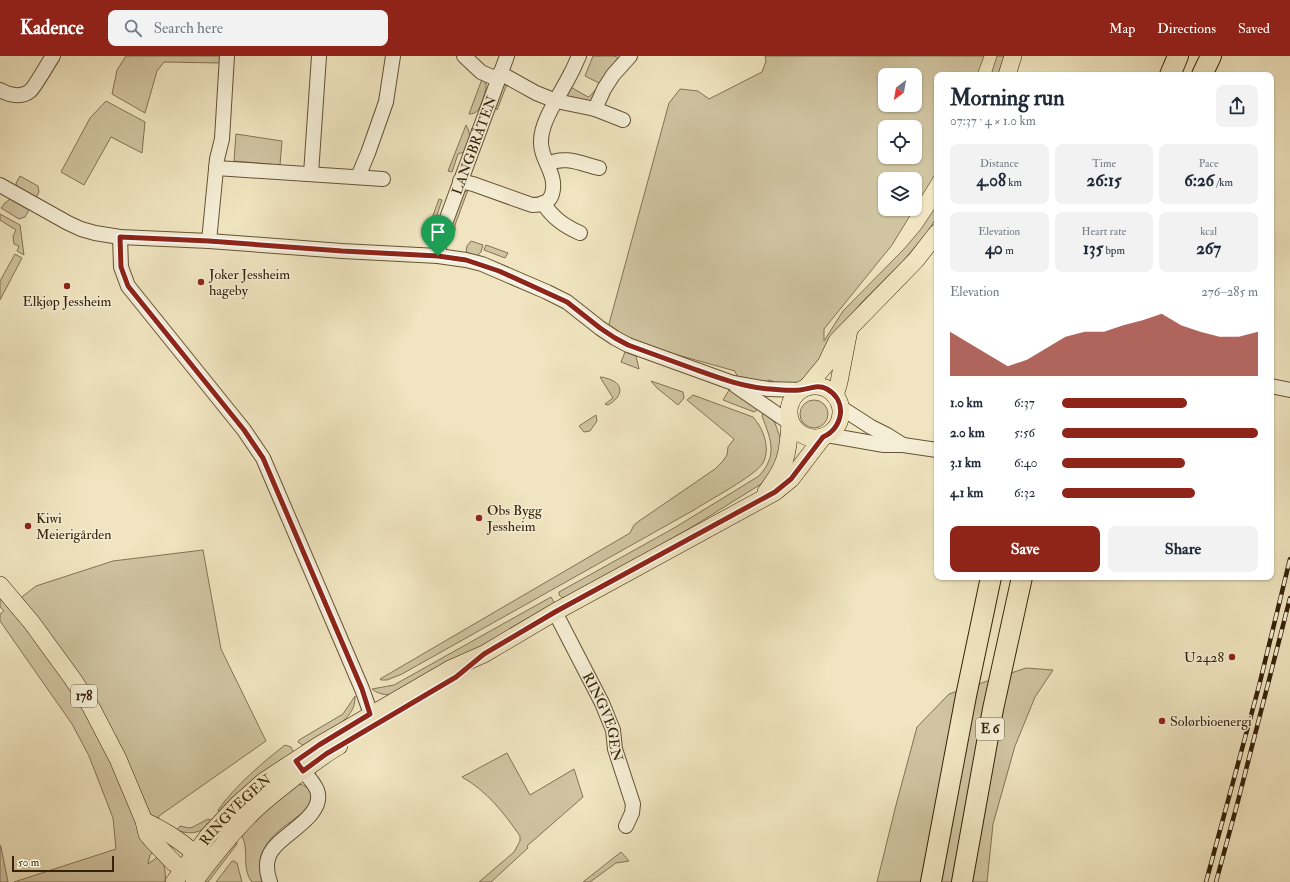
<!DOCTYPE html>
<html lang="en">
<head>
<meta charset="utf-8">
<style>
  body { margin:0; font-family:"IM FELL Double Pica",serif; background:#f2f2f3; color:#1f2937; height:100vh; display:flex; flex-direction:column; font-size:15px; white-space:nowrap }
  * { box-sizing:border-box; margin:0 }
  p { font-size:13px; color:#747a83 }
  .icon { flex:none; width:22px; height:22px; fill:none; stroke:currentColor; stroke-width:2; stroke-linecap:round; stroke-linejoin:round }
  .map { position:relative; flex:1; overflow:hidden }
  .sheet { position:absolute; left:934px; top:16px; width:340px; height:508px; display:flex; flex-direction:column; background:#fff; border-radius:8px; box-shadow:0 1px 3px #0004 }
  .sheet>* { flex:none }
  .needle { width:26px; rotate:211deg }
  .buttons { position:absolute; left:878px; top:12px; display:grid; gap:8px }
  .buttons a { display:grid; place-items:center; width:44px; height:44px; border-radius:8px; background:#fff; box-shadow:0 1px 3px #0004; font-size:20px }
  .scale { position:absolute; left:12px; bottom:10px; width:102px; box-sizing:border-box; padding-left:4px; border:2px solid #362207; border-top:0; font-size:11px; line-height:14px; white-space:nowrap; color:#362207; -webkit-text-stroke:3px #f5eed6; paint-order:stroke }
  .pin { position:absolute; display:grid; place-items:center; width:34px; height:34px; color:#fff; margin:-41px -17px; border-radius:50% 50% 50% 0; rotate:-45deg; box-shadow:0 0 4px #0007 }
  .pin .icon { rotate:45deg }
  .round { display:grid; place-items:center; flex:none; width:42px; height:42px; border-radius:8px; background:#f2f2f3 }
  .summary { display:flex; align-items:center; justify-content:space-between; height:68px; padding:0 16px }
  h1 { font-size:22px; font-weight:800; line-height:30px }
  .metrics { display:grid; grid-template-columns:repeat(3,1fr); gap:6px; height:68px; padding:4px 16px }
  .metrics div { display:grid; align-content:center; border-radius:8px; background:#f2f2f3; text-align:center }
  .metrics b { font-size:17px; font-weight:800 }
  .metrics small { font-size:11px; font-weight:400 }
  .metrics p { font-size:11px }
  .chart { height:112px; padding:8px 16px }
  .chart p { display:flex; justify-content:space-between }
  .chart svg { width:100%; height:72px; margin-top:4px; fill:#8f2418; opacity:.7 }
  .button { display:flex; gap:8px; margin-top:auto; padding:8px 16px }
  .button a { flex:1; height:46px; border-radius:8px; background:#8f2418; color:#fff; font-size:16px; font-weight:800; line-height:46px; text-align:center }
  .button a+a { background:#f2f2f3; color:#1f2937 }
  ul { padding:0 16px; list-style:none; font-size:13px }
  li { display:grid; grid-template-columns:64px 48px 1fr; align-items:center; height:30px }
  li i { height:10px; border-radius:5px; background:#8f2418 }
  header { display:flex; align-items:center; gap:24px; box-sizing:border-box; height:56px; padding:0 20px; background:#8f2418; color:#fff }
  header strong { font-size:19px }
  nav { display:flex; gap:22px; margin-inline-start:auto; font-size:14px }
  .search { width:280px; height:36px; background:#f2f2f3; display:flex; align-items:center; gap:10px; box-sizing:border-box; padding:0 14px; border-radius:8px; color:#747a83; font-size:15px }
  .map>svg:first-child { display:block }
</style>
</head>
<body>
<header>
<strong>Kadence</strong>
<div class="search"><svg class="icon" aria-label="search" viewBox="0 0 24 24"><circle cx="10" cy="10" r="6"/><path d="M15 15l6 6"/></svg>Search here</div>
<nav><a>Map</a><a>Directions</a><a>Saved</a></nav>
</header>
<div class="map">
<svg width="1290" height="826" viewBox="0 0 1290 826">
  <rect width="100%" height="100%" fill="#f0e5c0"/>
  <filter id="stains"><feTurbulence type="fractalNoise" baseFrequency=".005" numOctaves="4"/><feColorMatrix values="0 0 0 0 .2 0 0 0 0 .09 0 0 0 0 .02 0 0 0 .5 -.17"/></filter>
  <radialGradient id="worn" r=".72"><stop offset=".6" stop-color="#630" stop-opacity="0"/><stop offset="1" stop-color="#630" stop-opacity=".3"/></radialGradient>
  <path fill="#d0c4a1" stroke="#837354" fill-rule="evenodd" d="M126,0H221L220,7L164,6L157,15L145,57L112,38L117,14Z
    M593,0H614L622,3L603,29L585,20Z
    M765,0H984L977,19H937V115L915,151V123H885V153H914L892,189L824,273V285L843,255L904,193L921,173L937,149V161L927,177L903,205L862,246L846,265L824,302L825,339L827,340L785,329L774,328L773,325L768,324L767,328L737,320L735,315L606,279L669,47L680,33L698,35L709,43L762,16L766,5ZM885,19H915V49H885ZM885,71H915V101H885Z
    M997,0H1005L998,19H991Z
    M482,23C483,24 485,26 486,28C487,32 481,51 478,54C476,57 473,58 469,58Z
    M507,28L497,54L494,50L504,29Z
    M569,30L588,41L590,40L596,33L600,36L591,48L565,40Z
    M106,45L145,66L142,97L111,81L84,129L61,116L90,62Z
    M466,69C473,80 468,85 464,96L458,98L452,116L448,115Z
    M236,78L282,85L280,109L234,105Z
    M20,120L38,130L39,136L36,142L17,132L16,127Z
    M468,134L455,169V175L453,177H449L463,137Z
    M10,143L29,154L25,161L19,163L1,152L5,147Z
    M439,143L442,144L436,162L439,166L434,176L428,173Z
    M0,158L20,169L24,199L17,195L19,190L14,188L13,180L16,174L0,164Z
    M471,185L483,189L481,196L477,200L466,196L467,190Z
    M486,189L508,197L505,202L484,194Z
    M15,198L22,202L0,244V225Z
    M625,296L636,300L639,313L621,306Z
    M600,321C603,321 606,322 609,323C626,329 621,342 608,349L605,348L613,342Z
    M651,325L683,336L684,342L678,349L657,332Z
    M729,334L741,339L759,350L757,354L754,356L723,344Z
    M693,339L753,361C763,372 771,392 763,407C755,420 709,444 694,454L402,618L387,624H381L380,623L630,477L634,469L639,465L715,413L723,405L727,399L728,391L734,383L687,344Z
    M800 358a14 14 0 1 1 28 0a14 14 0 1 1-28 0Z
    M764,354L775,367L781,384V397L766,425L692,471L567,542H563L559,539V536L674,472L759,420C778,399 771,384 762,360Z
    M596,359L597,365L590,375L584,376L579,370Z
    M203,494L221,593L266,685L159,760L152,792L154,795L150,799L148,808L159,800C165,809 166,816 165,826H14L116,793L113,762L89,700L72,668L0,565V558L4,555L0,551V540L9,551L36,530L113,505Z
    M551,541L555,548L476,593L393,639C385,639 378,638 372,633L394,629Z
    M1026,612L1053,614L1035,641L1015,690L993,768L987,826H877L896,749L917,671L949,638Z
    M355,640C357,665 322,679 304,690L298,686L299,684L343,658Z
    M285,689L291,691L294,697L220,759L218,754C235,730 262,707 285,689Z
    M507,697L530,739L574,713L583,741L527,790L528,792L491,826H479L514,796L520,785V780C504,757 487,735 462,721Z
    M293,728C300,728 304,728 309,734C312,738 312,744 310,749C307,754 301,758 297,761C285,770 271,779 264,793C258,803 260,815 262,826H252C240,811 251,792 240,777Z
    M208,763L213,765C203,776 192,780 177,774L180,770L189,772L193,771Z
    M236,784L237,788L208,826H201Z
    M0,789L1,791L8,826H0Z
    M621,796L629,805L616,807L590,826H583Z
    M232,805H234L237,807L242,826H216Z"/>
  <g fill="none" stroke-linecap="round" stroke-linejoin="round">
    <defs>
      <g id="minor">
        <path d="M464,0L481,16L497,23"/>
        <path d="M500,17L536,37L556,45L595,53L623,64"/>
        <path d="M0,34C8,39 22,42 30,35C35,31 48,7 53,0"/>
        <path d="M595,53L604,33L613,19L630,0"/>
        <path d="M548,108C564,99 582,108 599,112"/>
        <path d="M216,112L383,123"/>
        <path d="M311,118L319,0"/>
        <path d="M358,121L368,97L386,46L393,0"/>
        <path d="M460,125L473,128L532,149C540,149 549,148 552,138C558,118 540,104 541,85C541,64 562,36 571,17C574,12 576,6 579,0"/>
        <path d="M0,129L68,167L81,173L95,177L120,181L209,185L342,195L438,200L466,204L482,208L547,236L567,246L600,272L615,282L628,289L733,327L768,333L801,334"/>
        <path d="M543,147C553,162 564,170 580,177"/>
        <path d="M120,181L121,211L128,230L244,374L263,402L362,633L371,658"/>
        <path d="M209,185L217,103L222,83L227,0"/>
        <path id="s1" d="M438,200L440,181L507,0"/>
        <path d="M736,330L790,367"/>
        <path d="M1271,330L1290,334"/>
        <path d="M840,351L871,371L887,379L903,389"/>
        <path d="M827,379L884,389H903L937,394"/>
        <path id="s2" d="M555,556L602,647L613,674L615,693L633,748L632,757L626,770"/>
        <path d="M270,826C266,815 265,803 273,793C284,777 326,759 317,734C314,726 303,715 297,707"/>
      </g>
      <g id="major">
        <path d="M1007,19L1013,0"/>
        <circle cx="815" cy="356" r="26"/>
        <path d="M807,331L826,308L837,285L916,204L937,177"/>
        <path d="M835,340L839,326L849,274"/>
        <path d="M766,436C786,410 788,399 790,367"/>
        <path d="M0,529L32,567L72,622L91,651L118,703L144,765L147,778L152,784L174,807L183,813L195,814"/>
        <path d="M144,765C158,771 184,786 193,797C196,800 198,804 200,808"/>
        <path id="s3" d="M174,826L208,780L238,748L264,725L319,689L450,613L484,598L555,556L775,436L791,423L823,381"/>
        <path d="M194,826C211,803 229,780 249,760C263,745 280,733 296,720C310,710 323,699 339,690"/>
      </g>
      <path id="highway" d="M1170,19L1178,0
        M1202,19L1211,0
        M931,826L966,640L991,521
        M962,826L993,653L1022,521"/>
    </defs>
    <use href="#minor" stroke="#645335" stroke-width="16"/>
    <use href="#major" stroke="#362207" stroke-width="18"/>
    <use href="#highway" stroke="#362207" stroke-width="22"/>
    <use href="#minor" stroke="#f5eed6" stroke-width="14"/>
    <use href="#major" stroke="#f0e5c0" stroke-width="17"/>
    <use href="#highway" stroke="#f0e5c0" stroke-width="20"/>
    <defs>
      <path id="rail" d="M1206,826L1259,630L1290,503
        M1216,826L1238,745L1290,542"/>
    </defs>
    <use href="#rail" stroke="#362207" stroke-width="4.5"/>
    <use href="#rail" stroke="#f5eed6" stroke-width="3" stroke-dasharray="9" stroke-linecap="butt"/>
  </g>
  <g fill="none" stroke-linecap="round" stroke-linejoin="round">
    <defs>
      <path id="route" d="M120,181L209,185L342,195L438,200L466,204L499,215L567,246L600,272L615,282L628,289C650,297 672,305 694,313C719,322 743,331 770,333C780,334 791,335 800,334C810,333 817,328 827,333C848,345 843,372 823,381L791,423L775,436L555,556L484,598L456,621L326,698L303,715L296,705L319,689L370,658L362,633L263,402L244,374L128,230L121,211Z"/>
    </defs>
    <use href="#route" stroke="#fff" stroke-width="8"/>
    <use href="#route" stroke="#8f2418" stroke-width="5"/>
  </g>
  <g fill="#8f2418" stroke="#f5eed6" stroke-width="1.5">
    <circle cx="201" cy="226" r="4"/>
    <circle cx="67" cy="230" r="4"/>
    <circle cx="479" cy="462" r="4"/>
    <circle cx="28" cy="470" r="4"/>
    <circle cx="1232" cy="601" r="4"/>
    <circle cx="1162" cy="665" r="4"/>
  </g>
  <g text-anchor="middle" dominant-baseline="central" stroke-width="3" stroke-linejoin="round" paint-order="stroke">
    <g fill="#f5eed6" stroke="#6f5f45" stroke-width="1">
      <rect x="71" y="629" width="26" height="22" rx="3"/>
      <rect x="976" y="662" width="28" height="22" rx="3"/>
    </g>
    <g font-size="13" font-weight="bold" fill="#362207">
      <text x="84" y="640">178</text>
      <text x="990" y="673">E 6</text>
    </g>
    <g font-size="14" fill="#362207" stroke="#f5eed6">
      <text stroke="none"><textPath href="#s1" startOffset="117">LANGBRÅTEN</textPath></text>
      <text stroke="none"><textPath href="#s2" startOffset="116">RINGVEGEN</textPath></text>
      <text stroke="none"><textPath href="#s3" startOffset="95">RINGVEGEN</textPath></text>
    </g>
    <g font-size="14" fill="#362207" stroke="#f5eed6" text-anchor="start">
      <text x="209" y="218">Joker Jessheim<tspan x="209" dy="16">hageby</tspan></text>
      <text x="67" y="245" text-anchor="middle">Elkjøp Jessheim</text>
      <text x="487" y="454">Obs Bygg<tspan x="487" dy="16">Jessheim</tspan></text>
      <text x="36" y="462">Kiwi<tspan x="36" dy="16">Meierigården</tspan></text>
      <text x="1224" y="601" text-anchor="end">U2428</text>
      <text x="1170" y="665">Solørbioenergi</text>
    </g>
  </g>
  <rect width="100%" height="100%" filter="url(#stains)"/>
  <rect width="100%" height="100%" fill="url(#worn)"/>
</svg>
<div class="buttons">
<a><svg class="needle" viewBox="-14 -14 28 28"><path d="M0-13l5 13h-10z" fill="#e53935"/><path d="M0 13l5-13h-10z" fill="#747a83"/></svg></a>
<a><svg class="icon" aria-label="locate" viewBox="0 0 24 24"><circle cx="12" cy="12" r="6"/><path d="M12 2v4M12 18v4M2 12h4M18 12h4"/></svg></a>
<a><svg class="icon" aria-label="layers" viewBox="0 0 24 24"><path d="M12 4l9 5-9 5-9-5zM3 14l9 5 9-5"/></svg></a>
</div>
<div class="scale">50 m</div>
<div class="pin" style="left:438px;top:200px;background:#1e9e55"><svg class="icon" aria-label="arrive" viewBox="0 0 24 24"><path d="M6 21V4h12l-3 4 3 4H6"/></svg></div>
<section class="sheet">
<div class="summary"><div><h1>Morning run</h1><p>07:37 · 4 × 1.0 km</p></div><a class="round"><svg class="icon" aria-label="share" viewBox="0 0 24 24"><path d="M12 15V3M7 8l5-5 5 5M5 13v7h14v-7"/></svg></a></div>
<div class="metrics">
<div><p>Distance</p><b>4.08<small> km</small></b></div>
<div><p>Time</p><b>26:15</b></div>
<div><p>Pace</p><b>6:26<small> /km</small></b></div>
</div>
<div class="metrics">
<div><p>Elevation</p><b>40<small> m</small></b></div>
<div><p>Heart rate</p><b>135<small> bpm</small></b></div>
<div><p>kcal</p><b>267</b></div>
</div>
<div class="chart"><p><span>Elevation</span>276–285 m</p>
<svg viewBox="0 0 160 44" preserveAspectRatio="none"><path d="M0 44V17L10 24L20 31L30 38L40 34L50 27L60 20L70 17L80 17L90 13L100 10L110 6L120 13L130 17L140 20L150 20L160 17V44z"/></svg>
</div>
<ul>
<li><b>1.0 km</b>6:37<i style="width:64%"></i></li>
<li><b>2.0 km</b>5:56<i style="width:100%"></i></li>
<li><b>3.1 km</b>6:40<i style="width:63%"></i></li>
<li><b>4.1 km</b>6:32<i style="width:68%"></i></li>
</ul>
<div class="button"><a>Save</a><a>Share</a></div>
</section>
</div>
</body>
</html>
